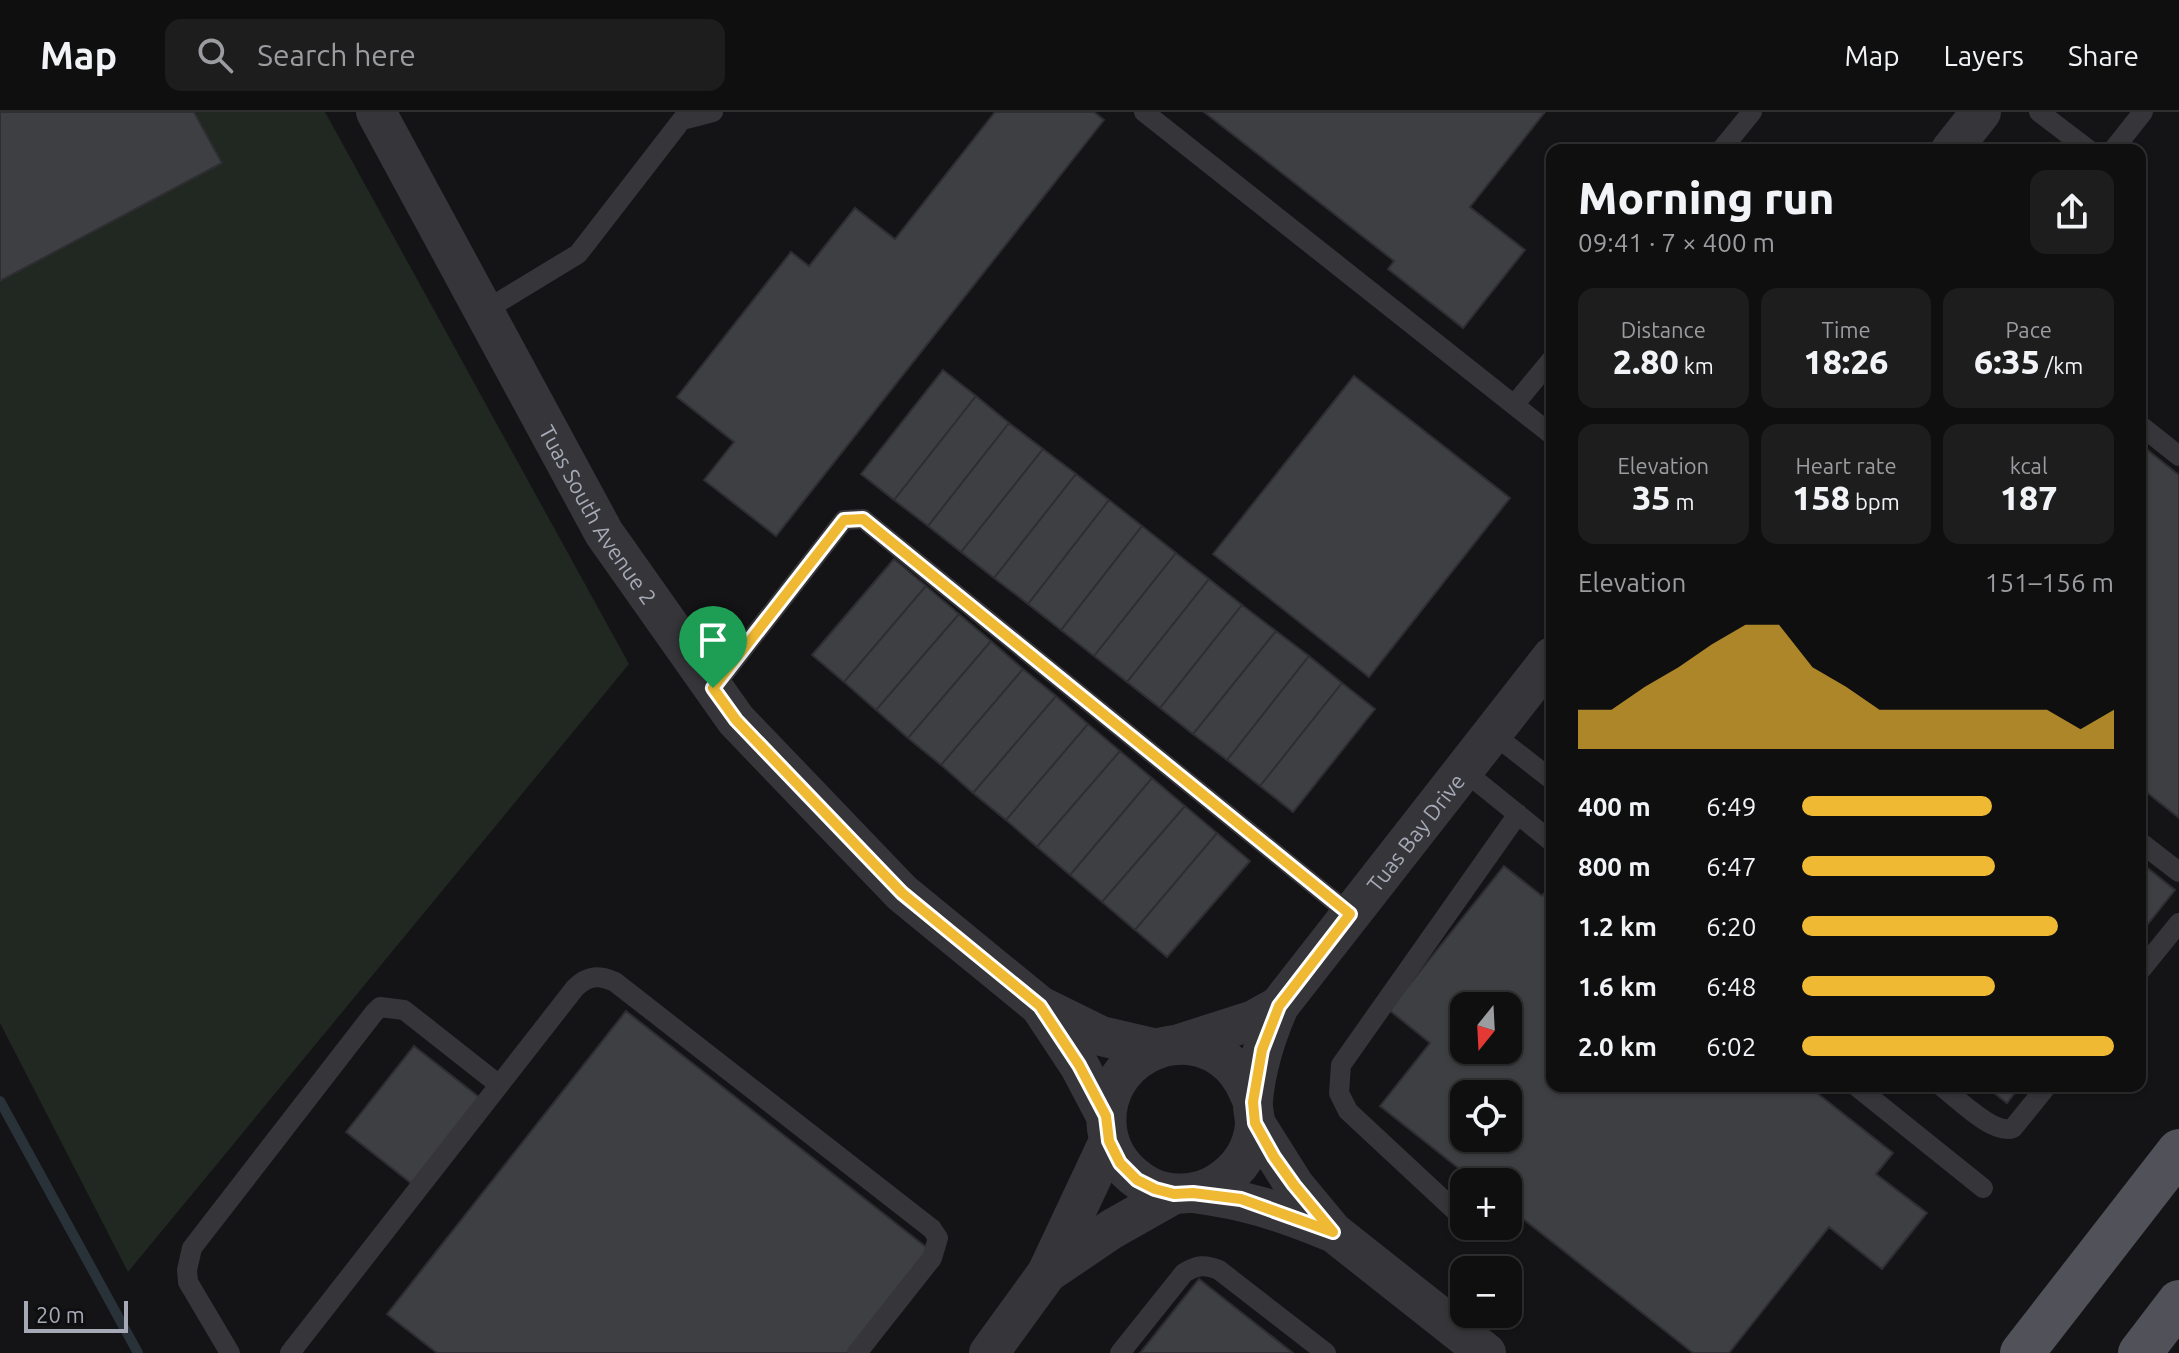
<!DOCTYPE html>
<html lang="en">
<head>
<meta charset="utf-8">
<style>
  body { margin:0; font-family:Ubuntu,sans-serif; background:#1d1d1e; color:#f1f3f6; height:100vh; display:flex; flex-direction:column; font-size:30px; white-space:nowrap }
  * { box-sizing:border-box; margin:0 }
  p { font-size:26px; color:#9b9c9f }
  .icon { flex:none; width:44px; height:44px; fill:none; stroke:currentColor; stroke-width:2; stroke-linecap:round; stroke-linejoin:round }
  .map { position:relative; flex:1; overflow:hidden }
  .drawer { position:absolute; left:1546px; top:32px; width:600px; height:948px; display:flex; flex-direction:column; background:#0f0f10; border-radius:16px; box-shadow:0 2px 6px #0004,0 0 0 2px #2f2f30 }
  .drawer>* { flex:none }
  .needle { width:52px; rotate:198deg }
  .tools { position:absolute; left:1450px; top:880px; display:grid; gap:16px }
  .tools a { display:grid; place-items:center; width:72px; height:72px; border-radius:16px; background:#0f0f10; box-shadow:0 2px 6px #0004,0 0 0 2px #2f2f30; font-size:40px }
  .scale { position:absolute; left:24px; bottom:20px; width:104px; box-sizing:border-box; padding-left:8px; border:4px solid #a6aab6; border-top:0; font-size:22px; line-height:28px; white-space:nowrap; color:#a6aab6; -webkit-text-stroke:6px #0f0f11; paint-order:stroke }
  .pin { position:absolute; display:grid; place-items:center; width:68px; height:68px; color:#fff; margin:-82px -34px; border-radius:50% 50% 50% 0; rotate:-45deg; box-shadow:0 0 8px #0007 }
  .pin .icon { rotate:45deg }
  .round { display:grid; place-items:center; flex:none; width:84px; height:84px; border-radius:16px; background:#1d1d1e }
  .summary { display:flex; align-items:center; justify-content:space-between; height:136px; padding:0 32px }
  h1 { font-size:44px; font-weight:800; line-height:60px }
  .metrics { display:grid; grid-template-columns:repeat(3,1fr); gap:12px; height:136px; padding:8px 32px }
  .metrics div { display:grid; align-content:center; border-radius:16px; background:#1d1d1e; text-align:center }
  .metrics b { font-size:34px; font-weight:800 }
  .metrics small { font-size:22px; font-weight:400 }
  .metrics p { font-size:22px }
  .chart { height:224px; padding:16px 32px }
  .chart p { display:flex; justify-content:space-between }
  .chart svg { width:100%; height:144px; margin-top:8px; fill:#efb933; opacity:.7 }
  ul { padding:0 32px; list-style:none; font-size:26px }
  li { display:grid; grid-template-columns:128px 96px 1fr; align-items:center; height:60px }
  li i { height:20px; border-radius:10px; background:#efb933 }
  header { display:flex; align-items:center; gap:48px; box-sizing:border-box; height:112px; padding:0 40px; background:#0f0f10; border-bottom:2px solid #2f2f30 }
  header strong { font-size:38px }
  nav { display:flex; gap:44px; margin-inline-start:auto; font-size:28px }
  .search { width:560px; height:72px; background:#1d1d1e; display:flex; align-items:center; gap:20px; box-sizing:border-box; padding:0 28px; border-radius:16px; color:#9b9c9f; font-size:30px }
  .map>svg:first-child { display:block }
</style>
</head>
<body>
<header>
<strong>Map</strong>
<div class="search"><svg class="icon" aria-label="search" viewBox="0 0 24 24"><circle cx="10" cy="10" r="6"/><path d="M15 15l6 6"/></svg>Search here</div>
<nav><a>Map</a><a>Layers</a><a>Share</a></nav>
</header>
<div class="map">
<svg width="2179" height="1241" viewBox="0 0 2179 1241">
  <rect width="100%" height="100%" fill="#141416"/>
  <path fill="#202821" d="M0,0H325L629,552L128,1160L0,911Z"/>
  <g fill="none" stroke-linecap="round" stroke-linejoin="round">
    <path stroke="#2a3239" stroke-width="10" d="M0,989L138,1241"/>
  </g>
  <path fill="#3e3f43" stroke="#2e2e32" stroke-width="2" fill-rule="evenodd" d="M0,0H194L222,51L0,169Z
    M995,0H1094L1104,8L776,424L704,368L734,330L677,285L791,140L809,154L855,96L895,127Z
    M1204,0H1545L1470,95L1525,138L1463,216L1388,157L1394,149Z
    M943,258L976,284L894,388L861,362Z
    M1354,264L1510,386L1369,565L1213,442Z
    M976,284L1009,311L928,414L894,388Z
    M1009,311L1043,337L961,440L928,414Z
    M2140,332L2179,363V706L2140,675Z
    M1043,337L1076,362L994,466L961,440Z
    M1076,362L1109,388L1028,492L994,466Z
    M1109,388L1142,414L1061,518L1028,492Z
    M1142,414L1176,441L1094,544L1061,518Z
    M1176,441L1209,467L1127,570L1094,544Z
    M894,447L926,474L844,570L812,543Z
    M1209,467L1242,493L1160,596L1127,570Z
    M926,474L959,502L876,598L844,570Z
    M1242,493L1276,519L1193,622L1160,596Z
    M959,502L991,529L908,626L876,598Z
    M1276,519L1309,544L1227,648L1193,622Z
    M991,529L1023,557L941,653L908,626Z
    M1309,544L1342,571L1260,674L1227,648Z
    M1023,557L1056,584L973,681L941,653Z
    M1342,571L1375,597L1293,700L1260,674Z
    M1056,584L1088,612L1006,708L973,681Z
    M1088,612L1120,639L1037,735L1006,708Z
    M1120,639L1152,666L1070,763L1037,735Z
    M1152,666L1185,694L1102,790L1070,763Z
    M1185,694L1217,721L1135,818L1102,790Z
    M1217,721L1250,749L1167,845L1135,818Z
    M2140,750L2175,778L2140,822Z
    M1504,754L1542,784L1552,773V974H1808L1893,1041L1876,1062L1927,1101L1882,1157L1829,1115L1729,1241H1693L1508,1095V1070H1476L1380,994L1430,931L1389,898ZM1464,894H1508V938H1464ZM1464,982H1508V1026H1464Z
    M626,899L931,1139L851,1241H437L387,1202Z
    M414,934L484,989L416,1075L346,1020Z
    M1985,974H2020L2007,991Z
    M1199,1167L1293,1241H1140Z"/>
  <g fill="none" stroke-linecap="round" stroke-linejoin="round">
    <path stroke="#35353a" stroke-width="20" d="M1144,0L1552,323
      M2039,0L2089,38
      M682,8L713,0
      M1721,38L1752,0
      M2113,38L2143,0
      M484,199L578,142L688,0
      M1514,293L1552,247
      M2140,313L2179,344
      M713,576L844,408L863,407L1350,802
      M1492,621L1552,668
      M1463,658L1552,730
      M2140,730L2179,760
      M2140,859L2179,811
      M1856,974L1983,1076
      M1941,974C1957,986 1994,1024 2013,1016L2047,974
      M1464,1107L1348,999L1339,981L1341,953L1518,702
      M230,1241L188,1170L187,1158L192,1136L374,901L380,895L404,898L498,972
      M290,1241L575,876C588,863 599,863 615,870L932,1117L938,1126L932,1146L857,1241
      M1120,1241L1184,1161C1197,1153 1205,1152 1219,1158L1326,1241"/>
    <g stroke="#35353a" stroke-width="40">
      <path id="s1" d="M376,0L604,421L736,608L902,781L1040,894L1101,924L1157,937"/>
      <path d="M1951,38L1981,0"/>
      <path d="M1040,894L1079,953L1106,1004"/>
      <path d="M1176,933L1254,908L1279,894"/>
      <path id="s2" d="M1253,990C1247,976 1242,964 1231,953C1180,905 1099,949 1107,1017C1110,1042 1126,1062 1148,1074C1169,1085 1198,1084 1218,1071C1239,1058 1253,1038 1255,1012C1255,1004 1252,996 1253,988C1256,955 1266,924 1279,894L1552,545"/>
      <path d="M1255,1011L1294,1073L1333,1120L1486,1241"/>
      <path d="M1193,1081C1246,1088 1280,1099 1329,1119"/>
      <path d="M1050,1159L1112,1117L1174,1082"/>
      <path d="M989,1241L1047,1161L1109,1029"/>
    </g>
    <path stroke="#515259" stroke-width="44" d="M2022,1241L2179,1039
      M2140,1241L2179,1190"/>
  </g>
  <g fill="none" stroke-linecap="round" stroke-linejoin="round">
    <defs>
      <path id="route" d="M863,407L1350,802L1279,894L1262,938L1253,990L1255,1011L1274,1045L1294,1073L1333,1120L1241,1087L1193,1081L1174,1082L1155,1077L1137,1068L1120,1051L1109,1029L1106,1004L1079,953L1040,894L902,781L736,608L713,576L844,408Z"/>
    </defs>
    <use href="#route" stroke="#fff" stroke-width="16"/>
    <use href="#route" stroke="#efb933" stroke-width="10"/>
  </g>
  <g text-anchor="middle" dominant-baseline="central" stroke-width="6" stroke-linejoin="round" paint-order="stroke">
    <g font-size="22" fill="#a6aab6" stroke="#0f0f11">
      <text stroke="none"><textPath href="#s1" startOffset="460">Tuas South Avenue 2</textPath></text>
      <text stroke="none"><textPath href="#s2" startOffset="786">Tuas Bay Drive</textPath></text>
    </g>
  </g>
</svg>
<div class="tools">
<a><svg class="needle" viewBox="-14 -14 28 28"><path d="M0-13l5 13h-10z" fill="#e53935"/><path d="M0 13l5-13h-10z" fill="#9b9c9f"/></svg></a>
<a><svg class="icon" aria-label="locate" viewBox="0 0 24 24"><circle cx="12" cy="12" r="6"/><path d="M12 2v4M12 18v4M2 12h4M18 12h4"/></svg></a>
<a>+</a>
<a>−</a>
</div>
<div class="scale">20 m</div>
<div class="pin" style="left:713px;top:576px;background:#1e9e55"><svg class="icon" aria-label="arrive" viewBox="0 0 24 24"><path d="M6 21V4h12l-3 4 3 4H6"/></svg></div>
<section class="drawer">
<div class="summary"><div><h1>Morning run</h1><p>09:41 · 7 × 400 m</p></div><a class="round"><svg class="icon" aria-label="share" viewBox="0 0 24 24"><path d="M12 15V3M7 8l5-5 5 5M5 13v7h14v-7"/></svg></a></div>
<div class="metrics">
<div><p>Distance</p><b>2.80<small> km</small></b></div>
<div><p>Time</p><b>18:26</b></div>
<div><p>Pace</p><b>6:35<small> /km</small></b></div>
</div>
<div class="metrics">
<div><p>Elevation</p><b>35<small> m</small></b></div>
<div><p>Heart rate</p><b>158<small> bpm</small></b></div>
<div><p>kcal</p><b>187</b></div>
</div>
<div class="chart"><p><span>Elevation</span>151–156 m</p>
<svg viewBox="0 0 160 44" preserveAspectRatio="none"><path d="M0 44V32L10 32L20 25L30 19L40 12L50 6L60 6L70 19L80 25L90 32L100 32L110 32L120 32L130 32L140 32L150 38L160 32V44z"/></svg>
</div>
<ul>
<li><b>400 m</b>6:49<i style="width:61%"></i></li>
<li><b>800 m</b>6:47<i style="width:62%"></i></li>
<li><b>1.2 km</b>6:20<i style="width:82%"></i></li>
<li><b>1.6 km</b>6:48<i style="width:62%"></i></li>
<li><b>2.0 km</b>6:02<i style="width:100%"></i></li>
</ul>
</section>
</div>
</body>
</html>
